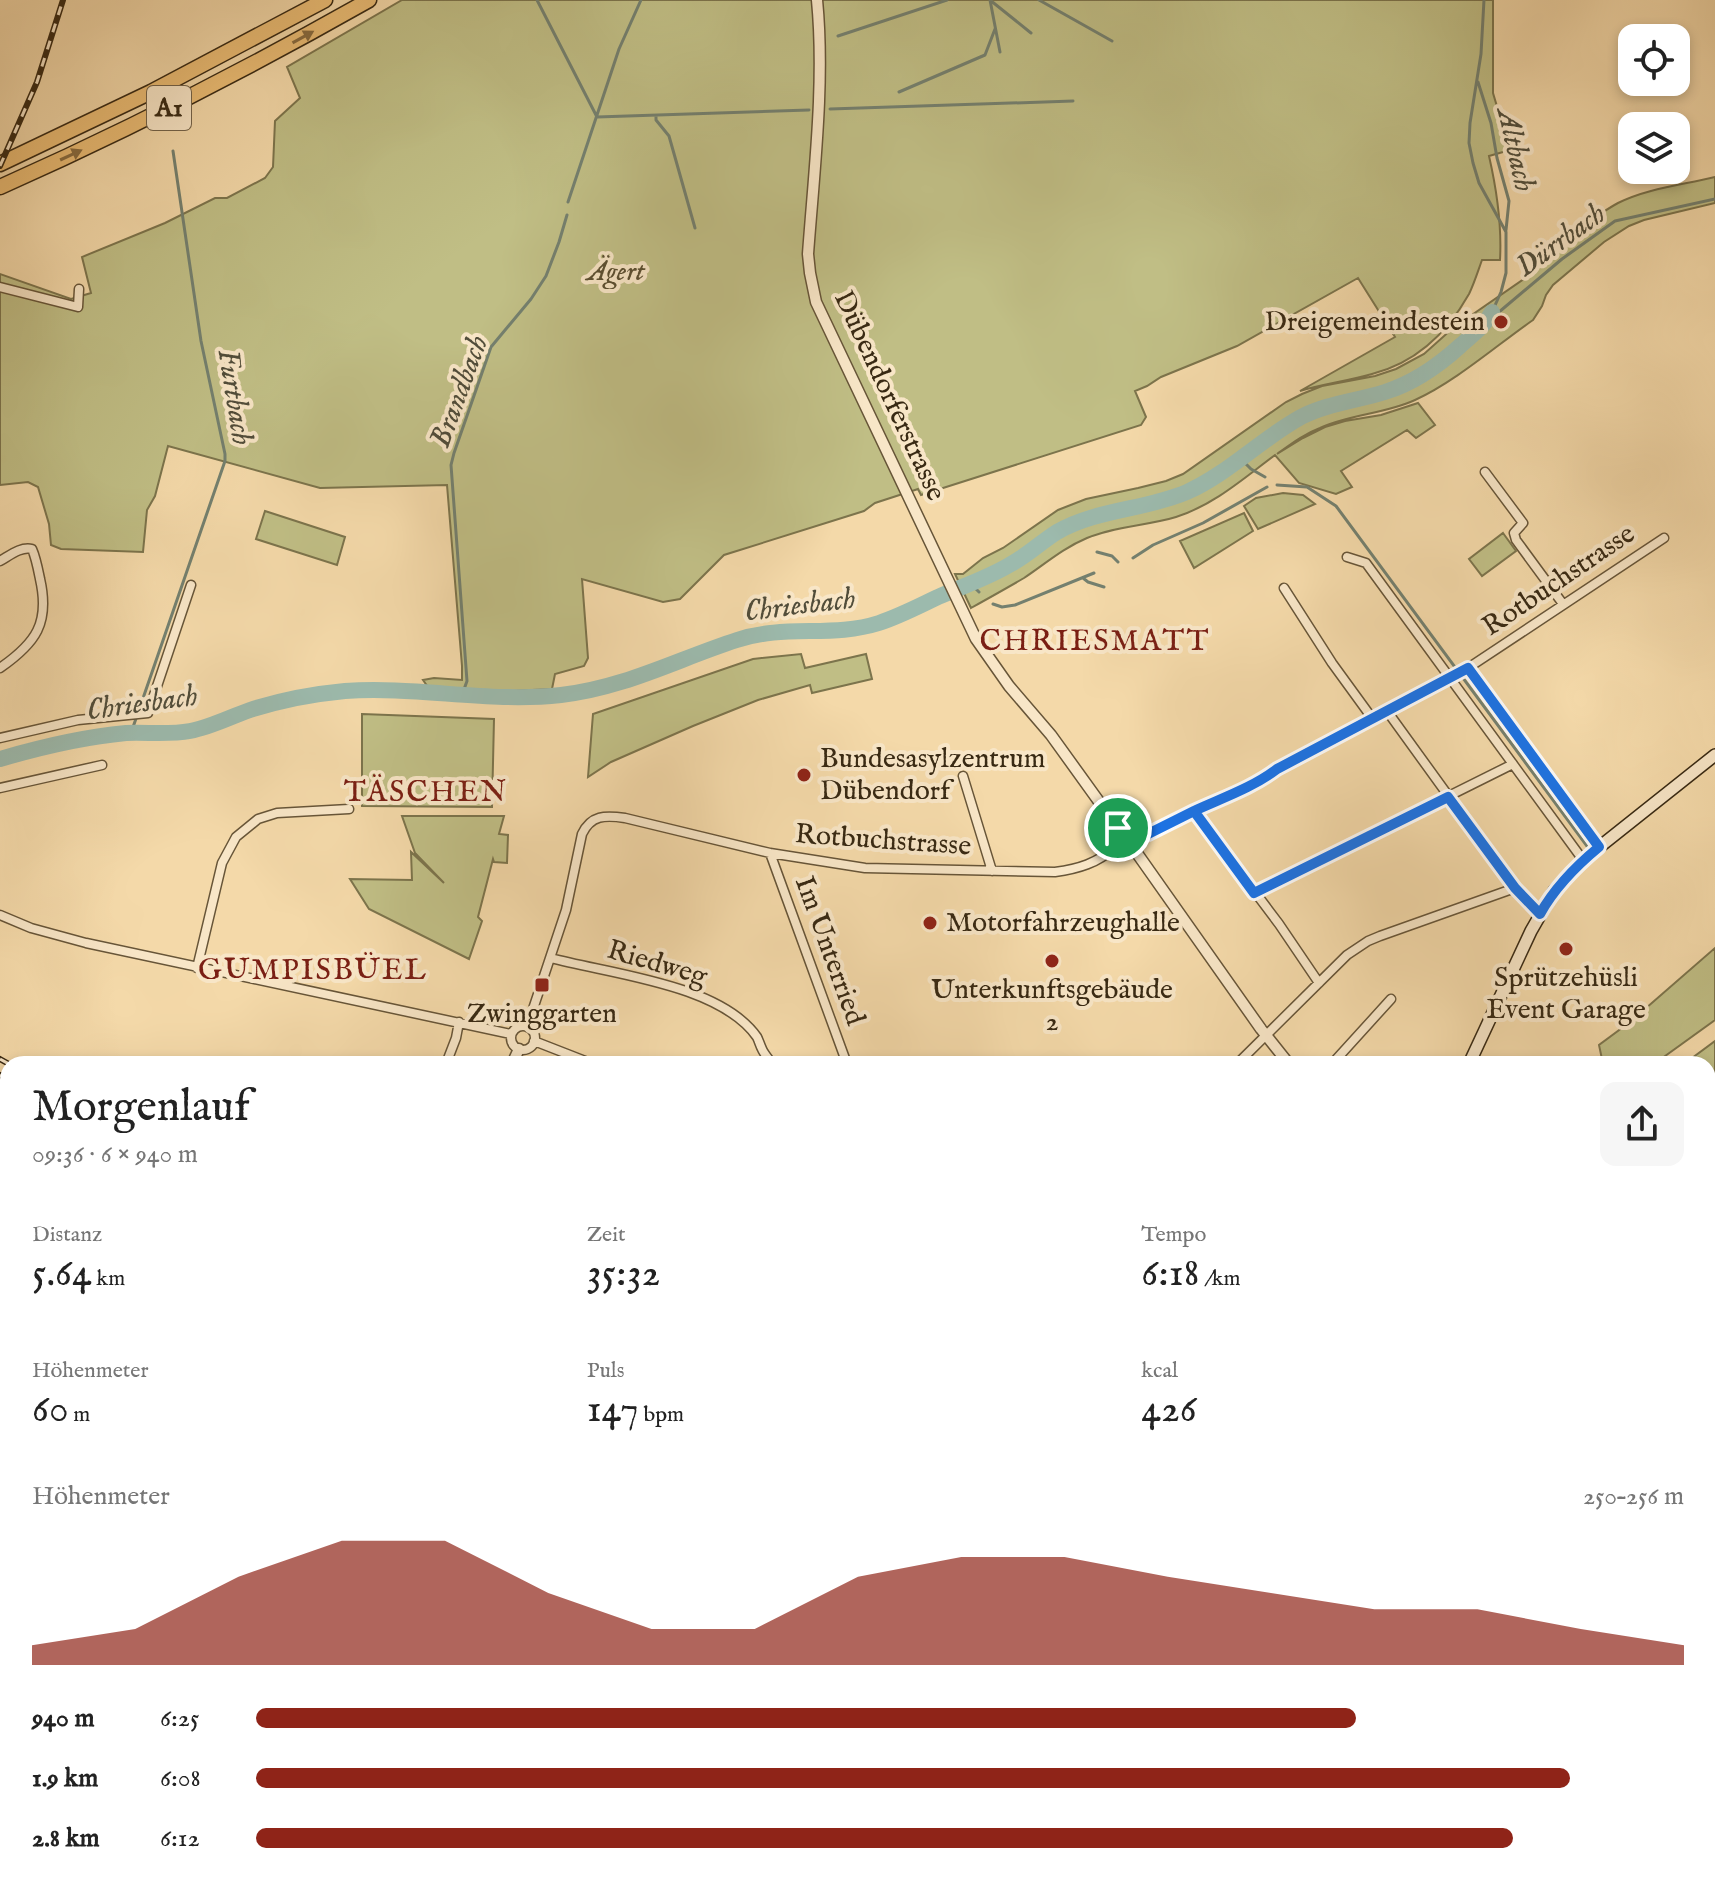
<!DOCTYPE html>
<html lang="de">
<head>
<meta charset="utf-8">
<style>
  body { margin:0; font-family:"IM FELL English",serif; background:#f6f6f6; color:#222; height:100vh; display:flex; flex-direction:column; font-size:30px; white-space:nowrap }
  * { box-sizing:border-box; margin:0 }
  p { font-size:26px; color:#767676 }
  .icon { flex:none; width:44px; height:44px; fill:none; stroke:currentColor; stroke-width:2; stroke-linecap:round; stroke-linejoin:round }
  .map { position:relative; flex:1; overflow:hidden }
  .sheet { position:absolute; left:0px; top:1056px; width:1716px; height:830px; display:flex; flex-direction:column; background:#fff; border-radius:24px 24px 0 0; box-shadow:0 4px 12px #0003 }
  .sheet>* { flex:none }
  .tools { position:absolute; left:1618px; top:24px; display:grid; gap:16px }
  .tools a { display:grid; place-items:center; width:72px; height:72px; border-radius:16px; background:#fff; box-shadow:0 4px 12px #0003; font-size:40px }
  .pin { position:absolute; display:grid; place-items:center; width:68px; height:68px; color:#fff; margin:-34px; border:4px solid #fff; border-radius:50%; box-shadow:0 2px 8px #0007 }
  .round { display:grid; place-items:center; flex:none; width:84px; height:84px; border-radius:16px; background:#f6f6f6 }
  .overview { display:flex; align-items:center; justify-content:space-between; height:136px; padding:0 32px }
  h1 { font-size:44px; font-weight:600; line-height:60px }
  .stats { display:grid; grid-template-columns:repeat(3,1fr); gap:12px; height:136px; padding:8px 32px }
  .stats div { display:grid; align-content:center }
  .stats b { font-size:40px; font-weight:600 }
  .stats small { font-size:22px; font-weight:400 }
  .stats p { font-size:22px }
  .chart { height:224px; padding:16px 32px }
  .chart p { display:flex; justify-content:space-between }
  .chart svg { width:100%; height:144px; margin-top:8px; fill:#8f2418; opacity:.7 }
  ul { padding:0 32px; list-style:none; font-size:26px }
  li { display:grid; grid-template-columns:128px 96px 1fr; align-items:center; height:60px }
  li i { height:20px; border-radius:10px; background:#8f2418 }
  .map>svg:first-child { display:block }
</style>
</head>
<body>
<div class="map">
<svg width="1715" height="1885" viewBox="0 0 1715 1885">
  <rect width="100%" height="100%" fill="#f4d9a9"/>
  <filter id="stains"><feTurbulence type="fractalNoise" baseFrequency=".0025" numOctaves="4"/><feColorMatrix values="0 0 0 0 .2 0 0 0 0 .09 0 0 0 0 .02 0 0 0 .5 -.17"/></filter>
  <radialGradient id="worn" r=".72"><stop offset=".6" stop-color="#630" stop-opacity="0"/><stop offset="1" stop-color="#630" stop-opacity=".3"/></radialGradient>
  <path fill="#c0be85" stroke="#7c744c" stroke-width="2" d="M402,0H1493V93L1510,150L1489,156C1497,191 1502,224 1500,260H1482C1478,271 1474,284 1469,294C1447,333 1415,363 1372,374C1348,381 1323,384 1300,391L1395,337L1358,278L1237,346L1161,377L1147,386L1135,391L1146,417L1141,425L921,495L918,489L875,503L864,511L724,555L680,599L663,602L582,579L588,658L584,666L555,674L552,689L490,692L428,687L423,680L434,678L462,680V666L447,485L320,488L168,446L155,496L147,510L143,552L61,549L51,545L49,524L38,487L28,482L0,485V274L71,299L91,293L82,257L165,223L215,198H227L265,178L273,167L275,121L300,98L287,67Z
    M1715,177V203L1644,220L1629,226L1604,242L1553,285L1546,295L1542,306L1533,320C1497,345 1455,382 1415,400C1385,414 1350,414 1320,428C1304,434 1291,444 1277,454L1303,438L1325,427L1345,421L1381,415L1418,403L1435,425L1416,438L1407,430L1341,471L1352,487L1336,494L1299,483L1275,455C1244,478 1214,505 1176,517C1146,526 1115,526 1087,538C1063,548 1045,564 1024,578C1007,588 989,598 971,608L955,574H963L983,558L1003,548L1058,510L1086,499L1138,488L1166,481L1183,474L1286,402L1302,394L1322,386L1375,376L1396,369L1424,354L1453,328L1531,274L1528,260C1560,246 1587,220 1618,203C1648,188 1683,185 1715,177Z
    M1283,493L1303,495L1315,504L1258,529L1244,506L1256,498Z
    M265,511L345,537L337,565L256,539Z
    M1244,513L1253,531L1194,568L1180,541Z
    M1503,533L1516,551L1482,576L1469,559Z
    M801,654L805,668L866,654L872,679L812,693L810,685L758,700L693,726L611,762L588,777L593,714L753,659Z
    M362,714L494,719L492,807L362,806Z
    M402,816H504L499,834L508,835L507,863L494,862L493,859L478,917L482,921L469,959L369,909L350,879L412,880L411,852L444,883L415,853Z
    M1715,948V1020L1654,1064H1603L1599,1045L1630,1022Z
    M1715,1041V1199L1708,1191V1064H1684Z
    M1708,1224L1715,1232V1288H1713L1715,1291V1456L1708,1458Z
    M1708,1526L1715,1534V1704L1708,1695Z"/>
  <g fill="none" stroke-linecap="round" stroke-linejoin="round">
    <path stroke="#74806f" stroke-width="3" d="M537,0L597,117L809,110
      M990,0L1031,33
      M990,0L1000,52
      M1039,0L1112,41
      M1484,0L1481,54L1470,123L1469,143L1473,163L1479,183L1506,232V273L1501,292L1492,312
      M838,36L947,0
      M1478,82L1491,123L1497,158L1509,201L1506,230
      M899,92L985,55L995,29
      M830,109L1073,101
      M656,116V120L669,136L695,228
      M568,202L619,49L641,0
      M1486,323L1562,259L1615,221L1715,199
      M1241,459L1251,469L1265,477
      M1277,485L1307,487L1336,506L1587,846
      M1097,552L1112,556L1118,562
      M1133,558L1153,545L1203,523L1267,487
      M1083,578L1088,582L1104,587
      M971,584L979,592
      M993,604L1002,607L1015,605L1094,573
      M462,695L467,681L451,465L454,453L491,347L531,299L546,276L559,242L567,215
      M131,733L225,461V454L201,341L173,151"/>
    <path stroke="#9cbaad" stroke-width="16" d="M0,759C41,747 83,737 126,733C147,732 169,735 190,731C211,727 230,717 250,710C281,700 313,694 345,691C417,686 489,703 561,695C624,688 678,659 737,640C785,624 832,638 879,623C900,616 919,606 938,597C963,586 988,578 1011,564C1028,555 1041,542 1057,532C1097,509 1145,510 1187,492C1229,473 1261,439 1301,417C1328,403 1357,401 1385,392C1414,383 1438,366 1460,346C1472,335 1485,326 1492,312"/>
    <path stroke="#96815e" stroke-width="24" d="M1708,1472L1715,1467
      M1708,1510L1715,1519"/>
    <defs>
      <path id="minor" d="M0,287L78,307L79,289
        M1485,472L1523,523L1514,533L1516,540L1563,604
        M1347,557L1366,563L1583,860
        M0,561C9,556 21,546 32,549C36,558 38,569 40,579C50,623 36,643 0,668
        M1284,588L1332,663L1372,718
        M1468,668L1599,847
        M1387,711L1515,888L1540,914
        M0,738L78,720L148,713L191,585
        M963,776L992,871
        M0,788L102,765
        M1194,811L1279,924L1319,983
        M1139,836L1148,834L1240,791L1266,777L1277,769L1468,668L1664,538
        M770,853L847,1064
        M1254,893L1513,764
        M0,915L31,928L86,943L511,1034
        M551,958C610,974 720,984 757,1037C759,1041 760,1045 762,1049C764,1054 769,1059 772,1064
        M197,968L222,863L236,837L258,819L277,813L349,809
        M511 1038a12 12 0 1 1 24 0a12 12 0 1 1-24 0Z
        M527,1027L566,910L582,834C591,815 605,815 625,818L770,853L865,868L1055,872C1078,869 1098,863 1115,847
        M534,1041L593,1064
        M446,1064L456,1038L459,1022
        M1237,1064L1347,955L1368,941L1380,936L1515,888
        M1332,1064L1391,999
        M0,1253L8,1260
        M0,1741L8,1739
        M438,1878L458,1885
        M624,1878L631,1885
        M759,1878L765,1885
        M840,1878L843,1885
        M1134,1878L1146,1885
        M38,1885L43,1878
        M271,1885L275,1878
        M886,1885L900,1878
        M1072,1885L1085,1878
        M1548,1885L1555,1878"/>
      <path id="tertiary" d="M817,0C825,82 814,172 808,254L810,273L816,302L976,639L1009,686L1051,735L1118,828
        M1113 838a13 13 0 1 1 26 0a13 13 0 1 1-26 0Z
        M1134,849L1261,1029L1289,1064
        M512,1064L519,1049
        M1026,1878L1028,1885
        M585,1885L595,1878"/>
      <path id="secondary" d="M1469,1064L1531,931L1554,891L1583,860L1715,755
        M0,1514L8,1516
        M0,1529L8,1532
        M1419,1878L1427,1885"/>
      <path id="motorway" d="M0,164L151,92L325,0
        M0,187C126,131 249,68 369,0"/>
    </defs>
    <use href="#minor" stroke="#675538" stroke-width="11"/>
    <use href="#tertiary" stroke="#675538" stroke-width="13"/>
    <use href="#secondary" stroke="#382913" stroke-width="14"/>
    <use href="#motorway" stroke="#382913" stroke-width="17"/>
    <use href="#minor" stroke="#f8e6c7" stroke-width="8"/>
    <use href="#tertiary" stroke="#f8e6c7" stroke-width="10"/>
    <use href="#secondary" stroke="#f8e6c7" stroke-width="11"/>
    <use href="#motorway" stroke="#eabc74" stroke-width="14"/>
    <defs>
      <path id="rail" d="M0,166L37,82L63,0
        M0,1059L9,1064
        M0,1075L8,1080
        M1354,1878L1365,1885"/>
    </defs>
    <use href="#rail" stroke="#382913" stroke-width="6"/>
    <use href="#rail" stroke="#f8e6c7" stroke-width="3" stroke-dasharray="9" stroke-linecap="butt"/>
  </g>
  <defs><path id="oneway-solid" d="M-6-.8H1V-3.2L6.5 0L1 3.2V.8H-6Z" transform="scale(2)"/></defs>
  <g fill="#886b3f">
    <use href="#oneway-solid" transform="translate(303 37) rotate(-29)"/>
    <use href="#oneway-solid" transform="translate(71 155) rotate(-25)"/>
  </g>
  <g fill="none" stroke-linecap="round" stroke-linejoin="round">
    <defs>
      <path id="route" d="M1118,828C1111,835 1111,843 1118,849L1130,851L1136,847L1139,836L1148,834L1194,811L1254,893L1448,797L1515,888L1540,914C1555,887 1576,866 1599,847L1468,668L1277,769C1252,788 1222,798 1194,811L1148,834L1139,836L1131,826H1122L1118,828"/>
    </defs>
    <use href="#route" stroke="#fff" stroke-width="16"/>
    <use href="#route" stroke="#1a73e8" stroke-width="10"/>
  </g>
  <g fill="#8f2418" stroke="#f8e6c7" stroke-width="3">
    <circle cx="1501" cy="322" r="8"/>
    <circle cx="804" cy="775" r="8"/>
    <circle cx="930" cy="923" r="8"/>
    <circle cx="1566" cy="949" r="8"/>
    <circle cx="1052" cy="961" r="8"/>
    <rect x="534" y="977" width="16" height="16" rx="4"/>
  </g>
  <g text-anchor="middle" dominant-baseline="central" stroke-width="8" stroke-linejoin="round" paint-order="stroke">
    <rect fill="#f8e6c7" stroke="#726249" stroke-width="2" x="147" y="86" width="44" height="44" rx="6"/>
    <g font-size="26" font-weight="bold" fill="#382913">
      <text x="169" y="108">A1</text>
    </g>
    <g font-size="28" font-style="italic" fill="#5a4e30" stroke="#f8e6c7">
      <text x="616" y="272">Ägert</text>
    </g>
    <g font-size="28" fill="#382913" stroke="#f8e6c7">
      <text x="1485" y="322" text-anchor="end">Dreigemeindestein</text>
      <text x="820" y="759" text-anchor="start">Bundesasylzentrum<tspan x="820" dy="32">Dübendorf</tspan></text>
      <text x="946" y="923" text-anchor="start">Motorfahrzeughalle</text>
      <text x="1566" y="978">Sprützehüsli<tspan x="1566" dy="32">Event Garage</tspan></text>
      <text x="1052" y="990">Unterkunftsgebäude<tspan x="1052" dy="32">2</tspan></text>
      <text x="542" y="1014">Zwinggarten</text>
    </g>
    <g font-size="28" fill="#382913" stroke="#f8e6c7">
      <text transform="translate(889 396) rotate(65)">Dübendorferstrasse</text>
      <text transform="translate(1559 581) rotate(-34)">Rotbuchstrasse</text>
      <text transform="translate(883 841) rotate(4)">Rotbuchstrasse</text>
      <text transform="translate(829 951) rotate(70)">Im Unterried</text>
      <text transform="translate(657 964) rotate(16)">Riedweg</text>
    </g>
    <g font-size="30" font-style="italic" fill="#514d3a" stroke="#f8e6c7">
      <text transform="translate(1515 150) rotate(77)">Altbach</text>
      <text transform="translate(1561 241) rotate(-36)">Dürrbach</text>
      <text transform="translate(460 392) rotate(-70)">Brandbach</text>
      <text transform="translate(234 397) rotate(81)">Furtbach</text>
      <text transform="translate(800 606) rotate(-7)">Chriesbach</text>
      <text transform="translate(142 704) rotate(-8)">Chriesbach</text>
    </g>
    <g font-size="30" letter-spacing="2" fill="#7a1f14" stroke="#f8e6c7">
      <text x="1095" y="642">CHRIESMATT</text>
      <text x="426" y="793">TÄSCHEN</text>
      <text x="313" y="971">GUMPISBÜEL</text>
    </g>
  </g>
  <rect width="100%" height="100%" filter="url(#stains)"/>
  <rect width="100%" height="100%" fill="url(#worn)"/>
</svg>
<div class="tools">
<a><svg class="icon" aria-label="locate" viewBox="0 0 24 24"><circle cx="12" cy="12" r="6"/><path d="M12 2v4M12 18v4M2 12h4M18 12h4"/></svg></a>
<a><svg class="icon" aria-label="layers" viewBox="0 0 24 24"><path d="M12 4l9 5-9 5-9-5zM3 14l9 5 9-5"/></svg></a>
</div>
<div class="pin" style="left:1118px;top:828px;background:#1e9e55"><svg class="icon" aria-label="arrive" viewBox="0 0 24 24"><path d="M6 21V4h12l-3 4 3 4H6"/></svg></div>
<section class="sheet">
<div class="overview"><div><h1>Morgenlauf</h1><p>09:36 · 6 × 940 m</p></div><a class="round"><svg class="icon" aria-label="share" viewBox="0 0 24 24"><path d="M12 15V3M7 8l5-5 5 5M5 13v7h14v-7"/></svg></a></div>
<div class="stats">
<div><p>Distanz</p><b>5.64<small> km</small></b></div>
<div><p>Zeit</p><b>35:32</b></div>
<div><p>Tempo</p><b>6:18<small> /km</small></b></div>
</div>
<div class="stats">
<div><p>Höhenmeter</p><b>60<small> m</small></b></div>
<div><p>Puls</p><b>147<small> bpm</small></b></div>
<div><p>kcal</p><b>426</b></div>
</div>
<div class="chart"><p><span>Höhenmeter</span>250–256 m</p>
<svg viewBox="0 0 160 44" preserveAspectRatio="none"><path d="M0 44V38L10 33L20 17L30 6L40 6L50 22L60 33L70 33L80 17L90 11L100 11L110 17L120 22L130 27L140 27L150 33L160 38V44z"/></svg>
</div>
<ul>
<li><b>940 m</b>6:25<i style="width:77%"></i></li>
<li><b>1.9 km</b>6:08<i style="width:92%"></i></li>
<li><b>2.8 km</b>6:12<i style="width:88%"></i></li>
</ul>
</section>
</div>
</body>
</html>
